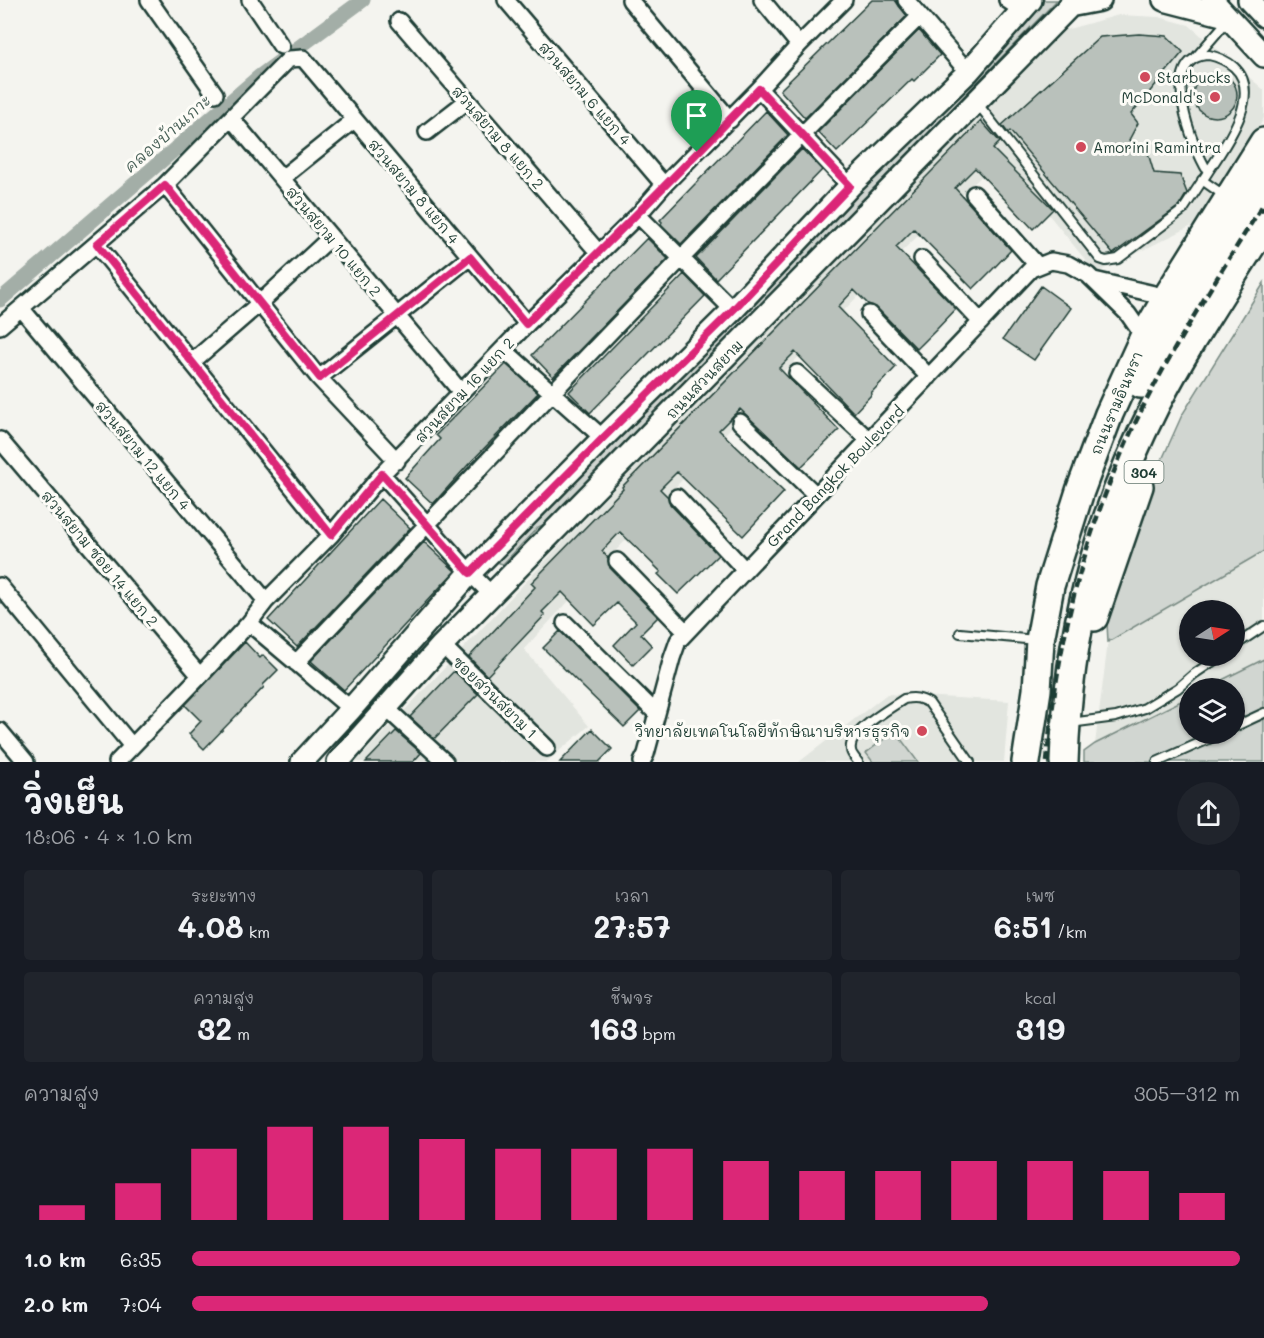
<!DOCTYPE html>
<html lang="th">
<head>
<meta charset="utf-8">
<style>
  body { margin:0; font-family:Mali,"Playpen Sans Thai",sans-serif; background:#20242c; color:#f1f3f6; height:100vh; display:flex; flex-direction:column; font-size:22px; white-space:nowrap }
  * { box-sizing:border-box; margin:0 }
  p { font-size:20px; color:#9ea1a6 }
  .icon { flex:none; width:33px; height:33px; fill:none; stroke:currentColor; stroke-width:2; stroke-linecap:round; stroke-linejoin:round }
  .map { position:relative; height:762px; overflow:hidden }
  .side { display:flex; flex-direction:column; background:#171b24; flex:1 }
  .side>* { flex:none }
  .needle { width:39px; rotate:78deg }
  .buttons { position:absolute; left:1179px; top:600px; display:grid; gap:12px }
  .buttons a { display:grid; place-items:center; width:66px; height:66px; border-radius:50%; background:#171b24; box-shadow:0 2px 4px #0004; font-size:30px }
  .pin { position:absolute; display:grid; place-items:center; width:51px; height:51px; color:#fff; margin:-62px -26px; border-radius:50% 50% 50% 0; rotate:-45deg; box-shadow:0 0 6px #0007 }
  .pin .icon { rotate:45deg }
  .round { display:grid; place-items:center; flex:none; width:63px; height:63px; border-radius:32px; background:#20242c }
  .head { display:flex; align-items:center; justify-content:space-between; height:102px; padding:0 24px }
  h1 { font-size:33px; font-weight:700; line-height:45px }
  .metrics { display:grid; grid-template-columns:repeat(3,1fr); gap:9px; height:102px; padding:6px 24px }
  .metrics div { display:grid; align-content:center; border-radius:6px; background:#20242c; text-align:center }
  .metrics b { font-size:30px; font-weight:700 }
  .metrics small { font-size:16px; font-weight:400 }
  .metrics p { font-size:16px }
  .chart { height:168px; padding:12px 24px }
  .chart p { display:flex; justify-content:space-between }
  .chart svg { width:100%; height:108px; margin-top:6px; stroke:#db2777; stroke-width:6 }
  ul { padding:0 24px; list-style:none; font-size:20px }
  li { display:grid; grid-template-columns:96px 72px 1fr; align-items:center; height:45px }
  li i { height:15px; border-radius:8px; background:#db2777 }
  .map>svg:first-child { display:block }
</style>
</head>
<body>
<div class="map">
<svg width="1264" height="762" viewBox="0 0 1264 762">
  <rect width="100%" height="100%" fill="#f4f4ef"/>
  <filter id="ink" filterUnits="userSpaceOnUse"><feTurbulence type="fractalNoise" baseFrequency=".0167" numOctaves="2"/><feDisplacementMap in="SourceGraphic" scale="12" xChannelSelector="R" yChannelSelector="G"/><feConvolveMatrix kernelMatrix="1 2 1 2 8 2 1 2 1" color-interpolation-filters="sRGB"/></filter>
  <g filter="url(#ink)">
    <path fill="#e2e5df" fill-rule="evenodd" d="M1119,15L1159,17L1189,25L1264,90V118L1204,220L1096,273L1002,157L903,250L768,388L524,649L589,726L546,762H356L568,537L968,124L1065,30Z
      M1264,551V659L1206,688H1190L1189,697L1095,744L1108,642ZM1190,610H1234V656H1190Z
      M887,694L1009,701L1004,762H799Z"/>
    <path fill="#d1d6d1" stroke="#788a82" stroke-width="1.5" d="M1041,0H1057L556,519L538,527L503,564L499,563V560Z
      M1264,283V551L1108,642L1107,623L1144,500L1182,415Z
      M1264,659V762H1084V752L1095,744L1189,697L1190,734H1234V688H1206Z
      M895,731L918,762H873L866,753Z"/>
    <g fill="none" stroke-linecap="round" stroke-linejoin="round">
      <path stroke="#a3aea7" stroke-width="15" d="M0,300L260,76L363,0"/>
    </g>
    <path fill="#b9c1bb" stroke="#1f3d34" stroke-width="1.5" d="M872,0H895L907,16L805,118L780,90Z
      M919,30L940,55L914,81L912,79L837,152L818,132Z
      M1139,34L1167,36L1183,52L1131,114L1138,123L1129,140L1148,153L1154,173L1180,175L1187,193L1179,206L1113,254L1010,131L1008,133L1002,125L1100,37Z
      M1193 95a22 22 0 1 1 44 0a22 22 0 1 1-44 0Z
      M766,111L788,135L681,244L661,224L662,222L660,220Z
      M981,121L1000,142L993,149L1053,209L1033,229L975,168L955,188L1011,250L992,270L973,289L914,229L896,247L956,309L936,330L917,349L876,307L868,304L854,290L838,307L896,367L871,393L872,394L854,413L795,352L779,368L839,430L801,467L740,409L719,430L784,492L743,536L677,472L660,489L668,497L670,504L718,555L678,594L658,574L661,572L620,532L602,551L608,558L610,568L658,617L641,634L652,646L633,665L614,645L636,622L617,603L594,625L562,592L542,612L545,615L487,676L469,657L535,587L531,583L623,489L622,487Z
      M802,149L822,170L716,279L696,258Z
      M647,238L668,259L553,377L532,355Z
      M684,274L705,296L590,413L569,392Z
      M1041,286L1071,308L1034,360L1003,339Z
      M506,364L538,393L467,466L433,504L405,478L440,439L436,435Z
      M380,499L410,528L297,647L268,620Z
      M424,542L455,571L344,690L311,661Z
      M560,631L640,711L624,727L543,648Z
      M245,642L260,658L263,655L278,670L263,685L264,687L204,749L189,734L201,721L185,705Z
      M454,671L478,694L434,739L410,717Z
      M592,729L612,749L599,762H560Z
      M396,731L421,753L413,762H366Z"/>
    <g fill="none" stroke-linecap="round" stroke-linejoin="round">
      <defs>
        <path id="lane" d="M1209,55C1218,57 1227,61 1234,67C1264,94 1224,147 1208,172C1193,148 1156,56 1209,55Z
          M1196,57L1229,19
          M977,103L1100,259L1106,261L1118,259L1183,210L1208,172
          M1202,180L1225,196
          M960,633L1036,640
          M1234,646L1264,626
          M1070,723L1116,717L1145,708L1178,688L1194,674L1221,656
          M1234,727L1264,713
          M858,762C856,759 851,754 851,750C847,732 891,708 904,699C915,697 920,698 929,703L970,762
          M1157,762L1220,734"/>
        <path id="street" d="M149,0L215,94
          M250,0L281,46
          M506,0L664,185
          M630,0L730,120
          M762,0L799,45
          M906,0L968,72
          M1007,0L1022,10
          M399,21L598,252
          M759,89L850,186
          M231,118L461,392
          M427,132L467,101
          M282,178L354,120
          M165,185L319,378L397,461
          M974,194L1038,266
          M638,215L733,310
          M97,245L331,535
          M922,259L981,322
          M1094,280L1167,297
          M21,308L266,601
          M869,314L929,377
          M0,326L165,185L289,59L303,58L527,324
          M503,349L603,438
          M192,362L260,303L331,237
          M797,373L869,440
          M319,378L470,257
          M740,422L816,495
          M0,440L200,676
          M382,474L470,573L492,595
          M677,497L745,570
          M617,561L686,632
          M0,586L131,745
          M249,623L351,709
          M565,623L657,714
          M442,645L547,748
          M296,663C502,445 708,227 920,16
          M386,708L445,762
          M0,731L26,762
          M117,762L200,676L249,623L266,601L331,535L382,474L527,324L638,215L664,185L759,89L799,45L844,0
          M642,762L646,754L672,658L678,641L1031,269L1051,261L1068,264L1088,275L1128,314L1144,337"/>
        <path id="secondary" d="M1164,0L1226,16
          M1212,0L1264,56
          M1249,0L1264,16
          M1069,6L1100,0
          M302,762L351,709L470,573L603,438L733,310L850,186L968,72L1031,0
          M338,762L442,645L1076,0"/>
        <path id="highway" d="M1141,384L1163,342L1264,180
          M1094,617L1139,486
          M1026,762L1037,690L1040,640L1050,586L1080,491L1109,414L1144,337L1167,297L1264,142
          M1064,762C1068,632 1097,520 1156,404C1188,342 1228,284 1264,225"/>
      </defs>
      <use href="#lane" stroke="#1f3d34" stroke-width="12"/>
      <use href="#street" stroke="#1f3d34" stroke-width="20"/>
      <use href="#secondary" stroke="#1f3d34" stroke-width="26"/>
      <use href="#highway" stroke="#1f3d34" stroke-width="32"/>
      <use href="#lane" stroke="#fdfcf7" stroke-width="8"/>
      <use href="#street" stroke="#fdfcf7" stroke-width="15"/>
      <use href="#secondary" stroke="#fdfcf7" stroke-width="21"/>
      <use href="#highway" stroke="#fdfcf7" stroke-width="27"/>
      <path stroke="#1f3d34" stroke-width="4.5" stroke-dasharray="9 4.5" stroke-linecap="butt" d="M1047,762C1056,641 1088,518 1142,409C1178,338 1222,270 1264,203"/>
    </g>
  </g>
  <g fill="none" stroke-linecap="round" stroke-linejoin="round" filter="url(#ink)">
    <defs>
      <path id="route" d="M759,89L850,186L733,310L603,438L470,573L382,474L331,535L97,244L165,185L320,378L470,257L526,324C605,246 683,169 759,89Z"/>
    </defs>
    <use href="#route" stroke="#fff" stroke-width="12"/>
    <use href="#route" stroke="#db2777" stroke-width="8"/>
  </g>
  <g fill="#d1495b" stroke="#fdfcf7" stroke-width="2">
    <circle cx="1145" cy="77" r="6"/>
    <circle cx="1215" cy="97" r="6"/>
    <circle cx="1081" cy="147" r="6"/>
    <circle cx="922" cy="731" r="6"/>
  </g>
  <g text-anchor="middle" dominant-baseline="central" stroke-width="6" stroke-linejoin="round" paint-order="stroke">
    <rect fill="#fdfcf7" stroke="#62766e" stroke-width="1.5" x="1124.5" y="461" width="39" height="22" rx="4.5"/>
    <g font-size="14" font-weight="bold" fill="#1f3d34">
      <text x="1144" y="472">304</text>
    </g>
    <g font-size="15" fill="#1f3d34" stroke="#fdfcf7" text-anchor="start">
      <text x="1157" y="77">Starbucks</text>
      <text x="1203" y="97" text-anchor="end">McDonald's</text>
      <text x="1093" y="147">Amorini Ramintra</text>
      <text x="910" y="731" text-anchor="end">วิทยาลัยเทคโนโลยีทักษิณาบริหารธุรกิจ</text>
    </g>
    <g font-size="15" fill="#1f3d34" stroke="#fdfcf7">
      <text transform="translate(585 93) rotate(49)">สวนสยาม 6 แยก 4</text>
      <text transform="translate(498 137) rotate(49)">สวนสยาม 8 แยก 2</text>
      <text transform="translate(414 191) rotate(50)">สวนสยาม 8 แยก 4</text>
      <text transform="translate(334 241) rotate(50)">สวนสยาม 10 แยก 2</text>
      <text transform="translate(704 379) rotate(-46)">ถนนสวนสยาม</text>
      <text transform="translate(464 390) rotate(-47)">สวนสยาม 16 แยก 2</text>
      <text transform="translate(1116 403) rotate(-67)">ถนนรามอินทรา</text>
      <text transform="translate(143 455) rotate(50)">สวนสยาม 12 แยก 4</text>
      <text transform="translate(835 476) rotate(-46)">Grand Bangkok Boulevard</text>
      <text transform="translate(100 558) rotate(50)">สวนสยาม ซอย 14 แยก 2</text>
      <text transform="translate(495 697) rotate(44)">ซอยสวนสยาม 1</text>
    </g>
    <g font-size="16" font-style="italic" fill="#475f56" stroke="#fdfcf7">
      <text transform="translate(167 133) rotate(-41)">คลองบ้านเกาะ</text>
    </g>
  </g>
</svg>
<div class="buttons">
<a><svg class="needle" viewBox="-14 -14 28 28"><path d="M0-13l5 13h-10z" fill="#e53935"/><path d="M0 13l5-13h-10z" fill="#9ea1a6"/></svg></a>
<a><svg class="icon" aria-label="layers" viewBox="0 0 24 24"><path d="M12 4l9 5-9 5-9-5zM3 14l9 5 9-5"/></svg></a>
</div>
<div class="pin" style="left:697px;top:152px;background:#1e9e55"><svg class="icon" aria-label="arrive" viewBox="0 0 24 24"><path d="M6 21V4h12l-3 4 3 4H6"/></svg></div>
</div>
<section class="side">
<div class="head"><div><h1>วิ่งเย็น</h1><p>18:06 · 4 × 1.0 km</p></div><a class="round"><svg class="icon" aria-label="share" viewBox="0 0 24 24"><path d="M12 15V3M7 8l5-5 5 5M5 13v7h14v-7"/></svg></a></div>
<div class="metrics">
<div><p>ระยะทาง</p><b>4.08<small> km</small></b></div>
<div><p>เวลา</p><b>27:57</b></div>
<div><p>เพซ</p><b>6:51<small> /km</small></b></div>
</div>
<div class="metrics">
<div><p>ความสูง</p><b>32<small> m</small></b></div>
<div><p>ชีพจร</p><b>163<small> bpm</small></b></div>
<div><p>kcal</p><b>319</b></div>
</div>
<div class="chart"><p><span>ความสูง</span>305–312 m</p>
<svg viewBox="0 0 160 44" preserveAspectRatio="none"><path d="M5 44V38M15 44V29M25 44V15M35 44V6M45 44V6M55 44V11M65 44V15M75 44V15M85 44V15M95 44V20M105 44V24M115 44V24M125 44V20M135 44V20M145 44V24M155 44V33"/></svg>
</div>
<ul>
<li><b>1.0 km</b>6:35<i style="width:100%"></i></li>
<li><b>2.0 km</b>7:04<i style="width:76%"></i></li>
</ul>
</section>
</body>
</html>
